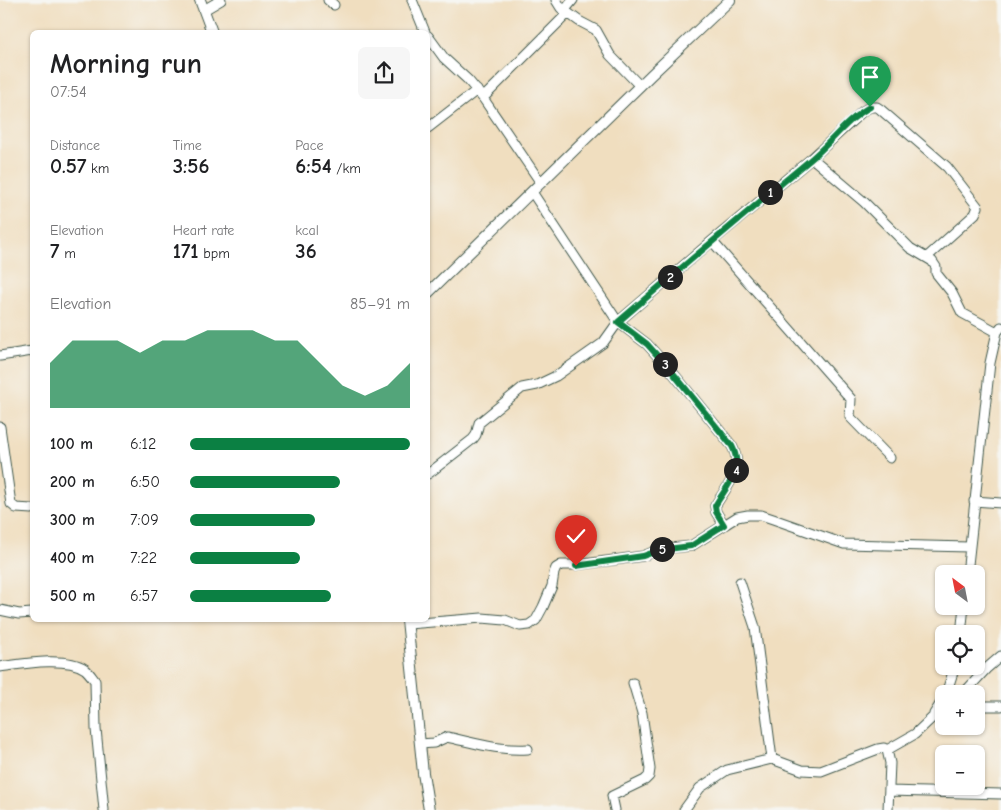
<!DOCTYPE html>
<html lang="en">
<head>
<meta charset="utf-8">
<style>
  body { margin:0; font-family:"Comic Neue",sans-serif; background:#f6f6f6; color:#202124; height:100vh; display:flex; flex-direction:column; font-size:19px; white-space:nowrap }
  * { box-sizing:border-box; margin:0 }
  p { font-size:16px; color:#757577 }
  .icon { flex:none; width:28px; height:28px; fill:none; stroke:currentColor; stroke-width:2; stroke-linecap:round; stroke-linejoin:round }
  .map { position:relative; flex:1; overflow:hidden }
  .drawer { position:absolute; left:30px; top:30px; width:400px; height:592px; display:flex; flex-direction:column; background:#fff; border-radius:8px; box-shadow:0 1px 4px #0004 }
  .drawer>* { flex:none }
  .needle { width:32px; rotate:328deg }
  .buttons { position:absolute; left:935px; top:565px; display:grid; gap:10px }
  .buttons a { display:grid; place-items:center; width:50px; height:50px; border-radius:8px; background:#fff; box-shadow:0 1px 4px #0004; font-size:25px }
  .pin { position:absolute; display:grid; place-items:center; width:42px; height:42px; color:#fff; margin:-51px -21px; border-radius:50% 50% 50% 0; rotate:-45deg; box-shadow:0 0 5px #0007 }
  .pin .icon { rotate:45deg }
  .km { position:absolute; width:25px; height:25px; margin:-12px; border-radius:50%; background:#222; color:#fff; font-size:14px; line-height:25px; text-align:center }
  .round { display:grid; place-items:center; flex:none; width:52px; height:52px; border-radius:8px; background:#f6f6f6 }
  .summary { display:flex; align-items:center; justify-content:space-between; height:85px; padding:0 20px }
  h1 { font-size:28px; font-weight:700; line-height:38px }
  .stats { display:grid; grid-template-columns:repeat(3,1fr); gap:8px; height:85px; padding:5px 20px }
  .stats div { display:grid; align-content:center }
  .stats b { font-size:21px; font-weight:700 }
  .stats small { font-size:14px; font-weight:400 }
  .stats p { font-size:14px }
  .chart { height:140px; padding:10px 20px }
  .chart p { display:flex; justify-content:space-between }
  .chart svg { width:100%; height:90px; margin-top:5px; fill:#0b8043; opacity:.7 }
  ul { padding:0 20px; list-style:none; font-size:16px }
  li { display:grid; grid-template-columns:80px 60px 1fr; align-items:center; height:38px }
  li i { height:12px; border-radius:6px; background:#0b8043 }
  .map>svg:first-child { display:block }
</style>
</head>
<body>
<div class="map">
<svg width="1001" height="810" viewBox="0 0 1001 810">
  <rect width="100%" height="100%" fill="#f6f6f2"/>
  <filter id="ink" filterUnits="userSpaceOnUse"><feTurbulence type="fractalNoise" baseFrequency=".02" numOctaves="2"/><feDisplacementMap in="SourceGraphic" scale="10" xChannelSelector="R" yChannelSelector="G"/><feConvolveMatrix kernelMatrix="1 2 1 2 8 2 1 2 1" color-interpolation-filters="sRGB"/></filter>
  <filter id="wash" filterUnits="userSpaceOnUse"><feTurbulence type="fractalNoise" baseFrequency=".0096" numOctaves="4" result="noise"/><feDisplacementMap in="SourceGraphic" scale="20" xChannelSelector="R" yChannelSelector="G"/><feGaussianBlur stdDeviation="1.12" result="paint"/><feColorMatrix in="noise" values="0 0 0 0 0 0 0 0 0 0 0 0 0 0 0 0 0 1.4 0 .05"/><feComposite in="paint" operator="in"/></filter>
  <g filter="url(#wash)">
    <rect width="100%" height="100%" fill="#f0debf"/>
  </g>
  <g filter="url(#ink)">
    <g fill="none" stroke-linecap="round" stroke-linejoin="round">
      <defs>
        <path id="minor" d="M328,0L334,5
          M412,0L425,32
          M556,0L561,8L579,21L596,30L610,55L640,86
          M204,10L221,0
          M564,11L573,0
          M428,36L444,58L468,80L483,98L541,183
          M483,98L568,13
          M428,128L477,90
          M812,158L864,202L910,248L932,261L936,267V273L952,293L962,313L997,332
          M532,192L618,322L647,344L673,373L732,446C745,471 727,485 715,506L716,512L724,525
          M712,241L851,399L850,417L890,458
          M0,356L32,351
          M0,427L11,504L16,508L32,509
          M428,474L473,439L476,435L479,423L522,388L537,385L556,376L603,343L618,322L712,241L812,158L863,111L870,107H877L880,109L947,167L978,207L975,214L927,257
          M974,501L1001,503
          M967,574L990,363L997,332L1001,327
          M740,582L755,627L772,759
          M0,610L19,614L32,613
          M408,624L482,618L505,620L520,626L529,625L536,620L543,607L552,586L554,573L556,568L561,565H576L614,560L643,556L660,549L691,546L737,517L748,515H761L773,519L844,544L969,547
          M961,634L964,606
          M0,667C22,664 66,656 85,669C89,672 92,677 95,681L96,729L104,810
          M946,694L955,666
          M963,694L987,668L1001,656
          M976,706H1001
          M934,714L944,698
          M420,744L434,743L447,737C475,743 499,751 528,749
          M887,750L890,763L888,810
          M889,791L1001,794
          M615,810L612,796L645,780L649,776L650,769L642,713L633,683
          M684,810L700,788L727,770L772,759L802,770L821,771L878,749L884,748L887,750L915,734L933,717L944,709"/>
        <path id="tertiary" d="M200,0L212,32
          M428,293L652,74L730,0
          M407,620L423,773L429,810"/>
      </defs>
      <use href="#minor" stroke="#3e5549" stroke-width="11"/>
      <use href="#tertiary" stroke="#3e5549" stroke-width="12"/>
      <use href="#minor" stroke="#fff" stroke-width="9"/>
      <use href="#tertiary" stroke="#fff" stroke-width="10"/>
    </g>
  </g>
  <g fill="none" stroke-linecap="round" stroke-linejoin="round" filter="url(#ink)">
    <defs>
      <path id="route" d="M576,566L643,556L660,550L691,546L724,525L716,512L715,506C726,486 745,471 732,446L673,373L647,344L618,322C682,267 746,213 810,160C831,143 847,119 870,107"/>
    </defs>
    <use href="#route" stroke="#fff" stroke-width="10"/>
    <use href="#route" stroke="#0b8043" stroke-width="6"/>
  </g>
</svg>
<div class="buttons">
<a><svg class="needle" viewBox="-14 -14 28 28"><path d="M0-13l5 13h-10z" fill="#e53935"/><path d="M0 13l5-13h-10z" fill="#757577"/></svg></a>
<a><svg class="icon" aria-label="locate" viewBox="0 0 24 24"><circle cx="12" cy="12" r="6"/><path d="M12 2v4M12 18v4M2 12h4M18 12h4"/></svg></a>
<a>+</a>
<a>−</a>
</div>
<div class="pin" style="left:870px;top:107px;background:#1e9e55"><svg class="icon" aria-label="arrive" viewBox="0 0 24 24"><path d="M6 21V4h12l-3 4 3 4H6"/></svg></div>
<div class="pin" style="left:576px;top:566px;background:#d93025"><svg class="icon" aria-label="check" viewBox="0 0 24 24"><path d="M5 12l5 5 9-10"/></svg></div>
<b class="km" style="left:770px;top:192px">1</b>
<b class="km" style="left:670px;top:277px">2</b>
<b class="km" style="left:665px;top:364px">3</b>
<b class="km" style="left:736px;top:470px">4</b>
<b class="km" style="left:662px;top:549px">5</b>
<section class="drawer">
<div class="summary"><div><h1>Morning run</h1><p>07:54</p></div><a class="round"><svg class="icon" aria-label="share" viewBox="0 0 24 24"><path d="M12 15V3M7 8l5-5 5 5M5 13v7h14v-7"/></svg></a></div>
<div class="stats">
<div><p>Distance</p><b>0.57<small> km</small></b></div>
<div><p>Time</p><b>3:56</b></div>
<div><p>Pace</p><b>6:54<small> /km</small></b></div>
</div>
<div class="stats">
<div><p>Elevation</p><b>7<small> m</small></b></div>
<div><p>Heart rate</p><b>171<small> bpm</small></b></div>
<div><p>kcal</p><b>36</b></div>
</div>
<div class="chart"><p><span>Elevation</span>85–91 m</p>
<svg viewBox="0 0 160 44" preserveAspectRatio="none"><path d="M0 44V22L10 11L20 11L30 11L40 17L50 11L60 11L70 6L80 6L90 6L100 11L110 11L120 22L130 33L140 38L150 33L160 22V44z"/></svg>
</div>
<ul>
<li><b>100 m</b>6:12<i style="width:100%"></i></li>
<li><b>200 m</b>6:50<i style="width:68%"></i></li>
<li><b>300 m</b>7:09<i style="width:57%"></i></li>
<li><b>400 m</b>7:22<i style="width:50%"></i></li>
<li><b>500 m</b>6:57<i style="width:64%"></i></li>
</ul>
</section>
</div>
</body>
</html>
